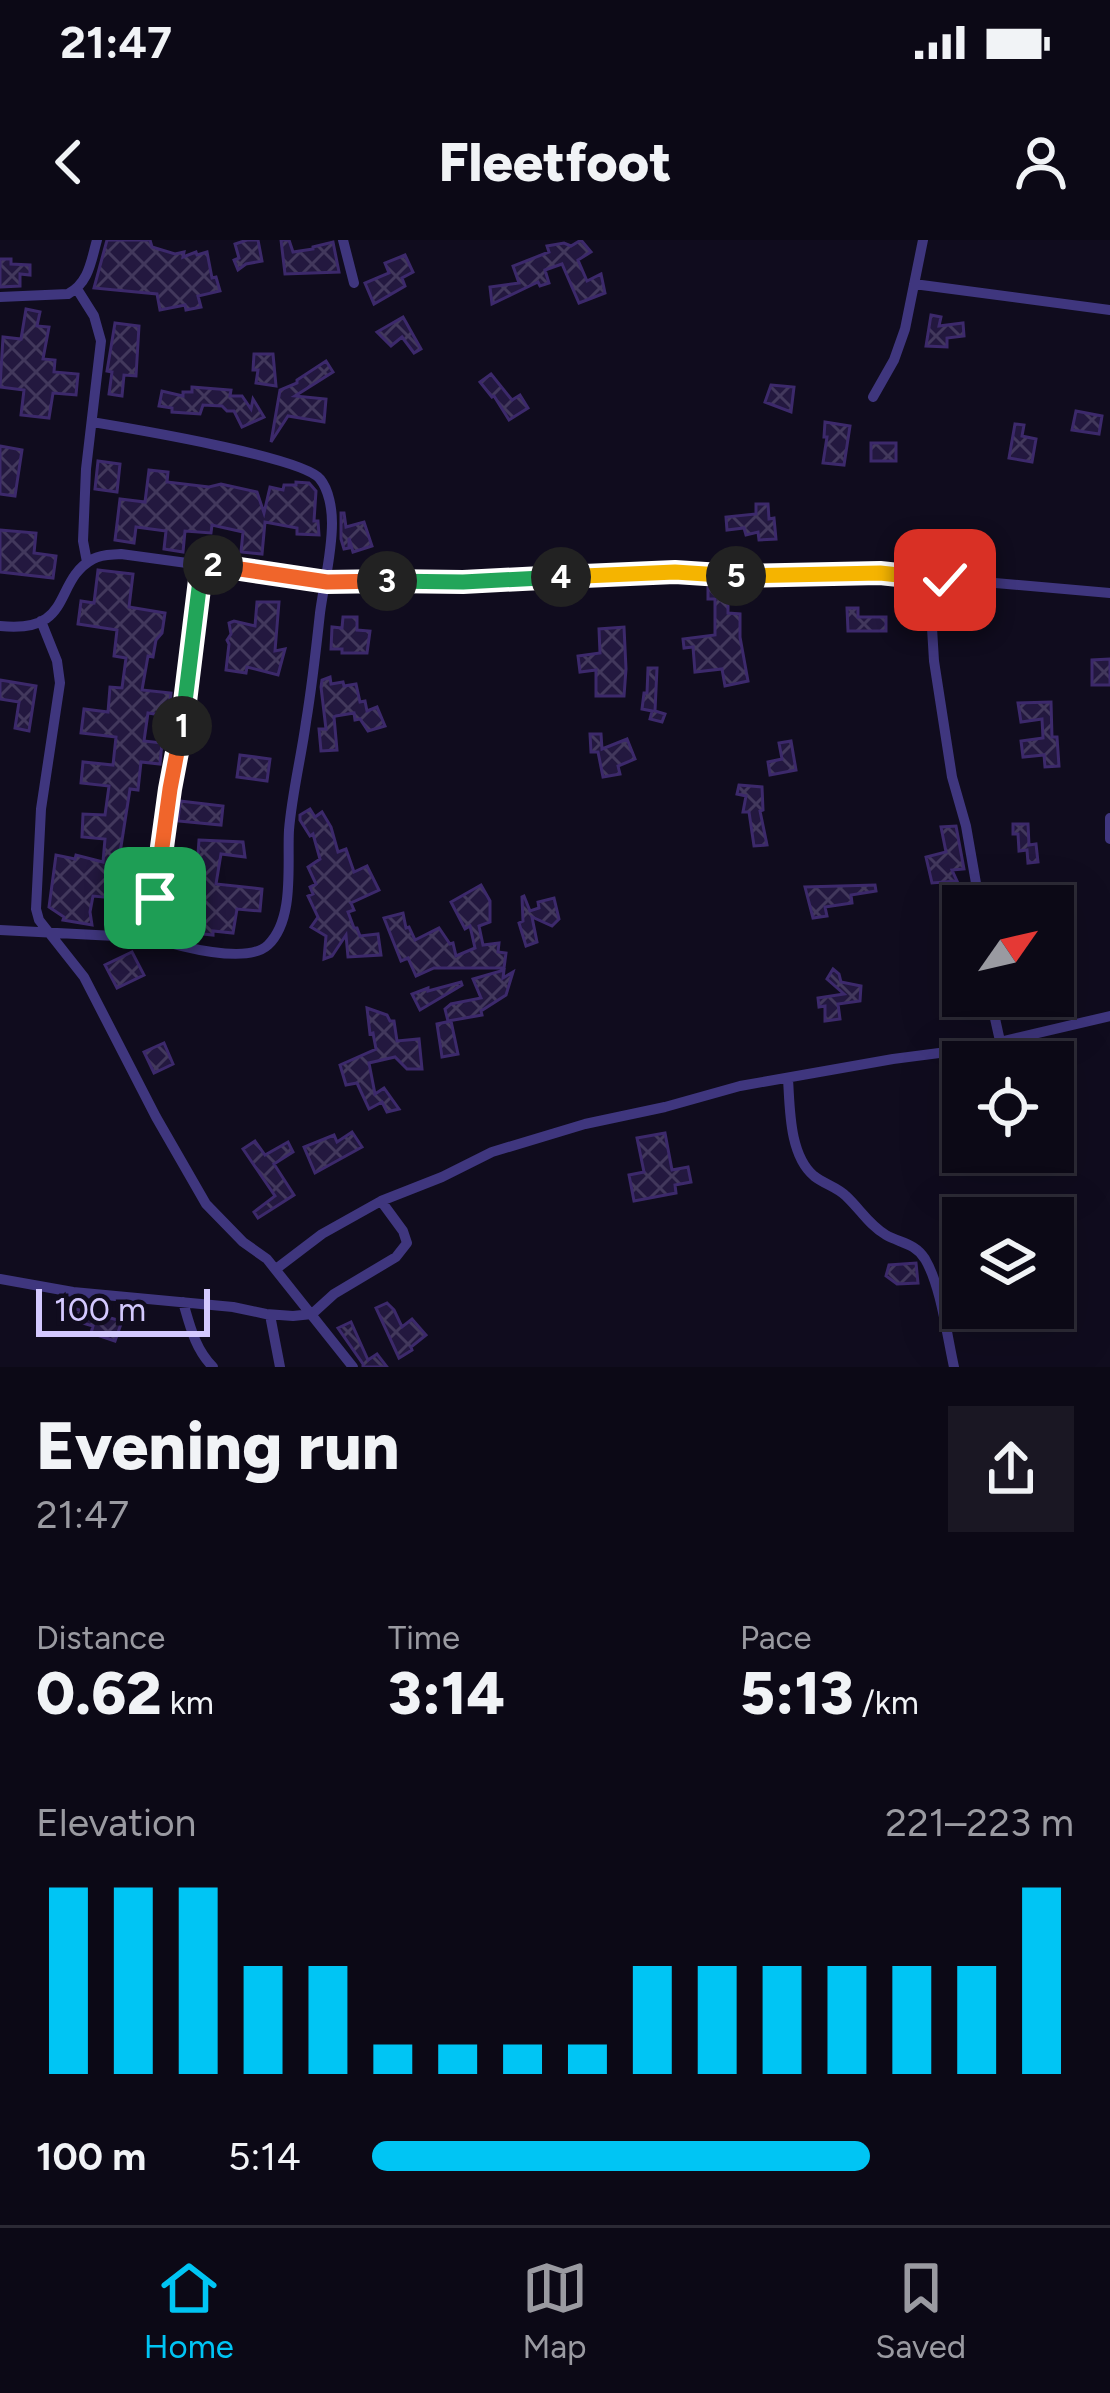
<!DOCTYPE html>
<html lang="en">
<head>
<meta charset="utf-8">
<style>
  body { margin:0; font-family:Figtree,sans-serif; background:#1a1723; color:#f1f3f6; height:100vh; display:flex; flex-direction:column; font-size:45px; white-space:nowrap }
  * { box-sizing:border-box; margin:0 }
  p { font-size:39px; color:#9a9aa1 }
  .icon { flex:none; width:66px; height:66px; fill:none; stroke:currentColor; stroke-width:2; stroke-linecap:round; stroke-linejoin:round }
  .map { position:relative; height:1127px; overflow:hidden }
  .side { display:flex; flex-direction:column; background:#0c0916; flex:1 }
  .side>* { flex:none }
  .needle { width:78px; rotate:56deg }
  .tools { position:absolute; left:942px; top:645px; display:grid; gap:24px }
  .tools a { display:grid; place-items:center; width:132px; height:132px; border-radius:0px; background:#0c0916; box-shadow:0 12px 48px #0002,0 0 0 3px #2c2a35; font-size:60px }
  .scale { position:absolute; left:36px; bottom:30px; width:174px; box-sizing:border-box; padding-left:12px; border:6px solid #d4c9ff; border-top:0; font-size:33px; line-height:42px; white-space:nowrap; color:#d4c9ff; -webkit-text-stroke:9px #100c1e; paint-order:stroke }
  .pin { position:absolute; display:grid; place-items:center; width:102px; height:102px; color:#fff; margin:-51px; border-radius:24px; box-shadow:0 6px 18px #0006 }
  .km { position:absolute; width:60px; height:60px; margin:-30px; border-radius:50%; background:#222; color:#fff; font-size:33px; line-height:60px; text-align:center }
  .round { display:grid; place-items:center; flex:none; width:126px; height:126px; border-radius:0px; background:#1a1723 }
  .overview { display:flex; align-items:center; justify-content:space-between; height:204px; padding:0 36px }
  h1 { font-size:66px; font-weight:800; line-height:90px }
  .figures { display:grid; grid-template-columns:repeat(3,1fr); gap:18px; height:204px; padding:12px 36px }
  .figures div { display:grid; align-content:center }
  .figures b { font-size:60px; font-weight:800 }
  .figures small { font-size:33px; font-weight:400 }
  .figures p { font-size:33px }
  .chart { height:336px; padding:24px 36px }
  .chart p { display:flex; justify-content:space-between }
  .chart svg { width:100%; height:216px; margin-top:12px; stroke:#00c5f4; stroke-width:6 }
  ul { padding:0 36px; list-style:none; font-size:39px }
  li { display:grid; grid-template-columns:192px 144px 1fr; align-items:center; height:90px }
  li i { height:30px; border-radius:15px; background:#00c5f4 }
  .status { display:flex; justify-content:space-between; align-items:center; height:84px; padding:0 60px; background:#0c0916; direction:ltr }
  .status svg { height:33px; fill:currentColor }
  header { display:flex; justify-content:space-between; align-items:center; height:156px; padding:0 36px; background:#0c0916; font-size:54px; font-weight:800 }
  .menu { display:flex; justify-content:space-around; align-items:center; height:168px; border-top:3px solid #2c2a35; background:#0c0916; font-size:33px; color:#9a9aa1 }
  .menu a { display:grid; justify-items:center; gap:6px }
  .menu .selected { color:#00c5f4 }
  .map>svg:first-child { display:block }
</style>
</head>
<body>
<div class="status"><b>21:47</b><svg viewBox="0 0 49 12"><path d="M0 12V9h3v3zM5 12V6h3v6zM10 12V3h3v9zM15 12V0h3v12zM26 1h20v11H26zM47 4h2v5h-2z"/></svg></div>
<header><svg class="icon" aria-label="back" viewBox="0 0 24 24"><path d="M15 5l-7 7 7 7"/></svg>Fleetfoot<svg class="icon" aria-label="person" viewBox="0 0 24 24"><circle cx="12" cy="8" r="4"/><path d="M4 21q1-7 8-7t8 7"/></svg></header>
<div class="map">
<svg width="1110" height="1127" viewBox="0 0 1110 1127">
  <defs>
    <pattern id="building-cross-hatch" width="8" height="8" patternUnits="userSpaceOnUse" patternTransform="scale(3)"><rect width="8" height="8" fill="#23183f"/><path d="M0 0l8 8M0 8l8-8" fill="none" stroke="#42385c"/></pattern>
  </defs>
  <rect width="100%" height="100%" fill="#100c1e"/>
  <path fill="url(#building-cross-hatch)" stroke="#3c296b" stroke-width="3" d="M107,0H150L152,7L175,14L184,12L183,17L196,12L197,15L207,12L212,38L216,37L220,51L198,56L201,67L186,70L185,65L160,70L157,54L94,48Z
    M247,0H258L262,21L246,24L238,30L234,20L239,18L235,4Z
    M281,0H289L293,12L313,9V7L333,2L339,32L285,34Z
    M581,0L591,12L578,20L587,41L601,34L605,53L579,63L562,24L545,30L549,43L540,46L538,42L492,64L490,47L519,43L513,26L549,12L547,6L564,3L571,6Z
    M405,15L413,32L402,38L405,46L374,64L365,43L389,33L385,23Z
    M0,19H11V24L30,25V35L20,34V46L0,47Z
    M26,69L40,72L37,86L49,87L43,119L55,120L54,132L78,134L76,155L53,153L49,178L21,175L24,150L0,147L3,97L21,99Z
    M931,75L941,77L939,86L963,83L964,96L947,98V107L926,106Z
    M403,77L421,109L414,113L402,97L391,106L377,92Z
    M115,83L139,86L136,136L124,135L122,156L109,154L112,132L107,131Z
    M254,114H273L276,146L256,143L258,130H253Z
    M326,121L333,132L295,156L326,159L324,182L288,176L271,202L280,150L297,143V140Z
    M491,134L512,160L520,155L528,168L509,180L494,156L492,157L480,142Z
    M771,145L794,147L791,172L765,162Z
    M192,147L231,150L230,156H242L251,169L253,159L264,177L242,187L234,171H227L222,166L203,165L200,174L172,172V168L159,166L162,151L183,156V152H192Z
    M1076,171L1102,176L1099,194L1072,190Z
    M825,182L850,186L844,225L823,223L827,197H824Z
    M1015,184L1024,185L1022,196L1036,199L1032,222L1009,218Z
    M871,203H896V221H871Z
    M0,206L22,210L15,256L0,254Z
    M98,221L120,224L117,252L95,249Z
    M149,230L168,232L167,242L209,247L221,244L257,252L264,273L270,247L283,250L284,245H296V242L309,243L316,251L314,281H318L319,295L297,294V288L265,282L262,314L241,312L243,292L212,285L211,293L185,291L183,312L164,309L166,291L136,287L134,303L115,300L120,259L145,262Z
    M756,264H768L769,279L774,278L776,299L759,300L758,292L746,295L744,288L727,290L726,277L756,274Z
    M341,273H344L346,287L364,282L372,306L353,312L349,298V308L344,309L341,299Z
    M0,290L36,293L34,313L56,316L53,338L0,332Z
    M98,330L133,334L129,367L165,373L162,393L156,400L153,417L148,416L142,450L171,453L168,476L148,473L144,501L162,503L160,524L141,522L138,550L130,549L115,645H120L119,655L114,658L93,656L90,672L92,685L63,680L64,677L49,667L56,615L75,619L76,615L103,622L105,599L82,597L83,574L105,575L109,546L81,543L83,522L113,525L116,497L81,493L84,469L108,472L110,447L122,448L126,418L114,416L117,390L78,384L81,361L94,363Z
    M708,348H728V373L740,374V397L748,441L725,446L722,429L695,432L693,407L684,408L683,399L715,395V359H708Z
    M257,362H279L275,411L285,409L278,435L247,427L246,433L226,430L229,404L227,400L231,394L229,383L234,381L255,386Z
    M847,368H858V377H886V391H848Z
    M343,377H357V390L370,391L367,413H342V409H331L332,387L342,388Z
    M624,387L626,429L624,456H596V430L580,432L578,416L600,413L599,389Z
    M1110,419V445H1092V420Z
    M648,428H657L655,471L665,474L662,482L650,479L652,471L642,469L644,453H647Z
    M330,437L331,444L343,442L344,446L356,444L360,462L365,461L367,471L377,467L385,486L368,491L360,479L355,480L354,473L336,476L334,477L337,510L321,511L319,489H326L321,447L322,440Z
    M0,440L36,446L29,491L15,488L19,462L0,459Z
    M1051,462L1052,497H1057L1059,526L1045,527L1044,515L1023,517L1021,501L1043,498L1042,479L1021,482L1018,463Z
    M590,494H601L602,509L627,499L635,519L618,526L620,534L603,537L598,512H591Z
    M791,501L796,530L770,535L768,522L782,519L779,503Z
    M240,515L270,519L267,541L237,537Z
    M739,545L762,547L763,570L760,571L767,605L754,606L749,572H743L746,556L737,554Z
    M180,561L223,566L221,585L178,581Z
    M310,569L315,577L322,572L331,587L338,612L346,609L354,632L367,626L379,650L351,663L354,670L348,672L354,688H357L360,696L378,694L381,715L348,717L346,695L332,716L324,719L326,696L311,687L318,677L308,656L313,654L310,647L316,644L308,627L320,619L313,594L310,596L300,580V575Z
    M1013,584H1028L1029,605L1036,604L1038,622L1028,623L1027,610L1019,611L1018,594H1013Z
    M956,586L964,629L952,630L957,641L932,643L926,617L946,612L941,587Z
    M199,600L243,602L245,617L221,614L216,644L262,649L260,671L237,669L233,693L213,691V695L173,691L174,671L190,673L193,635H189V630L182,628L184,612L198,614Z
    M481,645L490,661V682L479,686L483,705L499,703L498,712L506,713L504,728H434L416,736L408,718L401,721L384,678L403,673L406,688L409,687L415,700L439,688L450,704L453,703L456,716L475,708L470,686L465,689L451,662Z
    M875,645L876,651L851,655L852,663L825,667L827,676L813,678L805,647Z
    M524,656L530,671L539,668L538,662L554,658L559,679L552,686L532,677L537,702L526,706L519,683L523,681L522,657Z
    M132,712L144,735L117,748L105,725Z
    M833,729L839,734L841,742L861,746L860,761L838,764L840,779L825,781V766L819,767L818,758L844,754L827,739Z
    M504,730L503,738L513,732L506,755L481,771L482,775L448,781L445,769L451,764L481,758L473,739Z
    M461,742L462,745L420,770L412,754L428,748V751Z
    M367,768L387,775L390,781H394L397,801L419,799L422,829H407L395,817L369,823L375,854L384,848L399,869L387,872L382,862L369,869L357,843L346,845L340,825L376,809L373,793L370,794Z
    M451,781L458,814L442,817L437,784Z
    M164,803L173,824L154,833L144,812Z
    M352,892L362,907L315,933L304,907L334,895L337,902Z
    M665,893L672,930L688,927L691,942L675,945L676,953L634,961L629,935L644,932L637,898Z
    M255,901L265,915L288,902L293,912L274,924L294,955L258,978L254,972L275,956L243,909Z
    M916,1023L918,1043L897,1044L886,1036L889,1025Z
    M387,1063L394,1070L402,1087L412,1079L426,1095L411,1107L412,1110L399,1118L376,1068Z
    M72,1068L122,1081L115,1101L91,1093L93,1086L69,1079Z
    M351,1082L368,1120L377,1114L387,1127H363V1124L338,1088Z"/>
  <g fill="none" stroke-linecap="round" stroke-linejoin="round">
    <path stroke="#3f367e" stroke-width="10" d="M343,0L354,43
      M914,44L1110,70
      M77,49L94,76L101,101L86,229L83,301L87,322
      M0,57L68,54C89,43 91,21 97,0
      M873,157L894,120L905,89L923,0
      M929,338L934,421L952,537L966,586L980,666
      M41,381L57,421L60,443L41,569L36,669L39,680L84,737L156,877L206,964L243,1002L267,1019L353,1127
      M0,386C75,394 52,341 93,319C102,314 111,315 121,314L327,342H463L675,332L775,337L881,333L1110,353
      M1110,578V599
      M0,690L153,698C178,706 247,725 268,705C295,679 287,624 289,590C292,554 301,518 306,482C312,446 316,410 320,373C324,343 332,314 332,283C332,269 329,250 320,239C303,217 128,188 92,182
      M153,698L169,549L187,450L202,324
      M990,756L1000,801
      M788,839C790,868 789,915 814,936C824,944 837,947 846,956C860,969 869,985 886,995C900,1003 915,1003 925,1019C941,1046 947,1096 954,1127
      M276,1029L322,994L381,961L442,937L492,912L585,884L665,867L740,846L893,819L970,809L1110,776
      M0,1039L73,1052L233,1067L266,1074L293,1076L312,1074L334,1054L396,1017L407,1003L403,991L381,961
      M183,1062C190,1086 195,1109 213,1127
      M270,1075L280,1127"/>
  </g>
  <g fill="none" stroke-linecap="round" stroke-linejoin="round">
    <defs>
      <path id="split-1" d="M155,658L170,549L182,486"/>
      <path id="split-2" d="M182,486L202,324L213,325"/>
      <path id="split-3" d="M213,325L327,342L387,341"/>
      <path id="split-4" d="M387,341L463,342L561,337"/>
      <path id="split-5" d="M561,337L675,332L736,336"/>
      <path id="split-6" d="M736,336L880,333L945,340"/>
    </defs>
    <use href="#split-1" stroke="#fff" stroke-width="24"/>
    <use href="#split-2" stroke="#fff" stroke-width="24"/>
    <use href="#split-3" stroke="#fff" stroke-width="24"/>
    <use href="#split-4" stroke="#fff" stroke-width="24"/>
    <use href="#split-5" stroke="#fff" stroke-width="24"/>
    <use href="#split-6" stroke="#fff" stroke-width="24"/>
    <use href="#split-1" stroke="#f0652b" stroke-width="15"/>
    <use href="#split-2" stroke="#22a559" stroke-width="15"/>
    <use href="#split-3" stroke="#f0652b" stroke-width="15"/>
    <use href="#split-4" stroke="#22a559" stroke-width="15"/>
    <use href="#split-5" stroke="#f5b400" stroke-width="15"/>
    <use href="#split-6" stroke="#f5b400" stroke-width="15"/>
  </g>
</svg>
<div class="tools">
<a><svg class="needle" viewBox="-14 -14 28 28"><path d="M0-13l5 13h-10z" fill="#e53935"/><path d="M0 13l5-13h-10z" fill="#9a9aa1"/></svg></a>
<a><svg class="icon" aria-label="locate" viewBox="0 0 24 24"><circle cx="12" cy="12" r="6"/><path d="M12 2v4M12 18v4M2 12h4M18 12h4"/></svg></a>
<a><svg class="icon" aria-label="layers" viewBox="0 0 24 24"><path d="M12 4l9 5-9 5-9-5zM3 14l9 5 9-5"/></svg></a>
</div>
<div class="scale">100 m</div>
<div class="pin" style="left:155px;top:658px;background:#1e9e55"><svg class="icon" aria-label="arrive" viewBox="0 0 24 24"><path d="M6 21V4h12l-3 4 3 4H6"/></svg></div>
<div class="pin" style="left:945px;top:340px;background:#d93025"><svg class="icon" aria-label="check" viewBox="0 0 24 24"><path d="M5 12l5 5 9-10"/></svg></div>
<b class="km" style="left:182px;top:486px">1</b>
<b class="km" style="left:213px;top:325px">2</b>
<b class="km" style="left:387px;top:341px">3</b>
<b class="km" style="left:561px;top:337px">4</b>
<b class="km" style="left:736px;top:336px">5</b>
</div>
<section class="side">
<div class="overview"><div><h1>Evening run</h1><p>21:47</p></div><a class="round"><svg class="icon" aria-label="share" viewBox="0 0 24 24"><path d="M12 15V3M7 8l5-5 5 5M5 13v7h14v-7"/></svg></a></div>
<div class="figures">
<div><p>Distance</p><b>0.62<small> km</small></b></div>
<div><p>Time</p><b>3:14</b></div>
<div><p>Pace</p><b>5:13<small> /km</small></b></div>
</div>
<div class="chart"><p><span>Elevation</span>221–223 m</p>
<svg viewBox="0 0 160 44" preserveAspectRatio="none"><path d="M5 44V6M15 44V6M25 44V6M35 44V22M45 44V22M55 44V38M65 44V38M75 44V38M85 44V38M95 44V22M105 44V22M115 44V22M125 44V22M135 44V22M145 44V22M155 44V6"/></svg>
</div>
<ul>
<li><b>100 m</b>5:14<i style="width:71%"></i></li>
</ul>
</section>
<nav class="menu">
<a class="selected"><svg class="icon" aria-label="home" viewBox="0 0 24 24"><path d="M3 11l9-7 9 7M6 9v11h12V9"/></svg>Home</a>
<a><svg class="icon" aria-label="map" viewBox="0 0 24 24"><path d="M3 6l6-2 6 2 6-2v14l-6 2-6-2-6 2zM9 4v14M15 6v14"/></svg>Map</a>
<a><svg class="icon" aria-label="saved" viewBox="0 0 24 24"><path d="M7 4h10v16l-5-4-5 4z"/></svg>Saved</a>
</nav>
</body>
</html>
